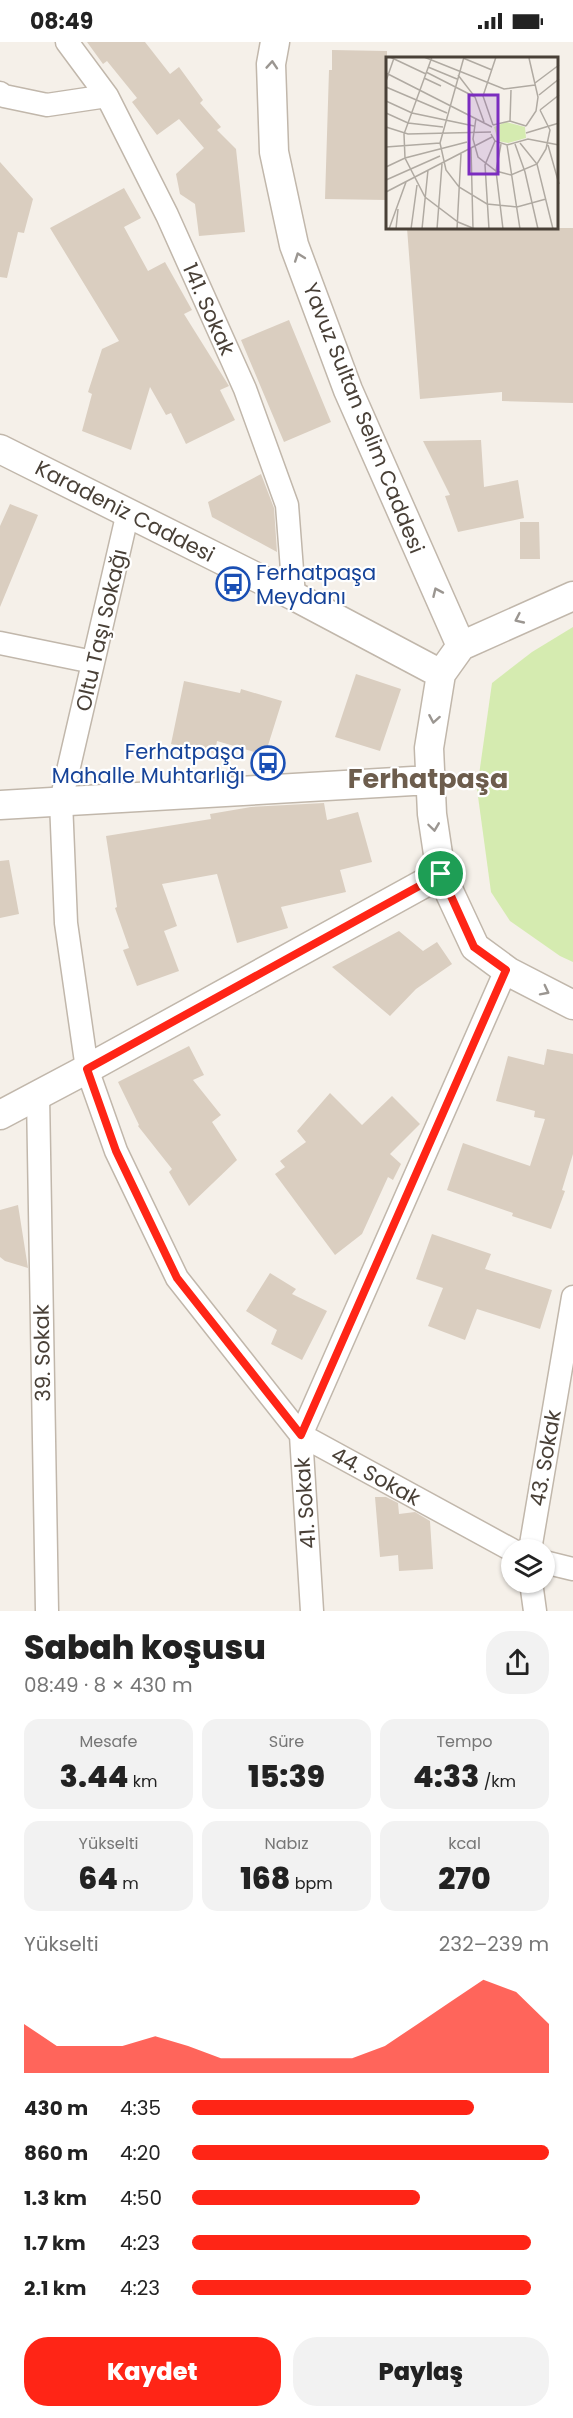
<!DOCTYPE html>
<html lang="tr">
<head>
<meta charset="utf-8">
<style>
  body { margin:0; font-family:Poppins,sans-serif; background:#f2f2f2; color:#222; height:100vh; display:flex; flex-direction:column; font-size:22px; white-space:nowrap }
  * { box-sizing:border-box; margin:0 }
  p { font-size:20px; color:#767676 }
  .icon { flex:none; width:33px; height:33px; fill:none; stroke:currentColor; stroke-width:2; stroke-linecap:round; stroke-linejoin:round }
  .map { position:relative; height:1569px; overflow:hidden }
  .sheet { display:flex; flex-direction:column; background:#fff; flex:1 }
  .sheet>* { flex:none }
  .buttons { position:absolute; left:501px; top:1497px; display:grid; gap:12px }
  .buttons a { display:grid; place-items:center; width:54px; height:54px; border-radius:50%; background:#fff; box-shadow:0 2px 4px #0004; font-size:30px }
  .pin { position:absolute; display:grid; place-items:center; width:51px; height:51px; color:#fff; margin:-26px; border:3px solid #fff; border-radius:50%; box-shadow:0 2px 6px #0007 }
  .round { display:grid; place-items:center; flex:none; width:63px; height:63px; border-radius:24px; background:#f2f2f2 }
  .summary { display:flex; align-items:center; justify-content:space-between; height:102px; padding:0 24px }
  h1 { font-size:33px; font-weight:800; line-height:45px }
  .metrics { display:grid; grid-template-columns:repeat(3,1fr); gap:9px; height:102px; padding:6px 24px }
  .metrics div { display:grid; align-content:center; border-radius:15px; background:#f2f2f2; text-align:center }
  .metrics b { font-size:30px; font-weight:800 }
  .metrics small { font-size:16px; font-weight:400 }
  .metrics p { font-size:16px }
  .chart { height:168px; padding:12px 24px }
  .chart p { display:flex; justify-content:space-between }
  .chart svg { width:100%; height:108px; margin-top:6px; fill:#ff2516; opacity:.7 }
  .action { display:flex; gap:12px; margin-top:auto; padding:12px 24px }
  .action a { flex:1; height:69px; border-radius:24px; background:#ff2516; color:#fff; font-size:24px; font-weight:800; line-height:69px; text-align:center }
  .action a+a { background:#f2f2f2; color:#222 }
  ul { padding:0 24px; list-style:none; font-size:20px }
  li { display:grid; grid-template-columns:96px 72px 1fr; align-items:center; height:45px }
  li i { height:15px; border-radius:8px; background:#ff2516 }
  .status { display:flex; justify-content:space-between; align-items:center; height:42px; padding:0 30px; background:#fff; direction:ltr }
  .status svg { height:16px; fill:currentColor }
  .map>svg:first-child { display:block }
</style>
</head>
<body>
<div class="status"><b>08:49</b><svg viewBox="0 0 49 12"><path d="M0 12V9h3v3zM5 12V6h3v6zM10 12V3h3v9zM15 12V0h3v12zM26 1h20v11H26zM47 4h2v5h-2z"/></svg></div>
<div class="map">
<svg width="573" height="1569" viewBox="0 0 573 1569">
  <rect width="100%" height="100%" fill="#f5f0e9"/>
  <path fill="#d5ebb0" d="M573,585V920L560,914L510,879L491,850L477,747L492,641L532,610Z"/>
  <path fill="#dacec0" d="M87,0H145L170,32L179,25L203,58L200,61L221,85L217,88L236,107L245,190L199,194L195,162L180,152L176,132L204,106L179,77L157,93L132,60L137,56L107,19L103,22Z
    M332,8L387,9V158L325,157L329,28H332Z
    M0,120L33,157L24,191L18,190L7,236L0,235Z
    M124,146L141,176L124,185L148,229L165,220L192,268L184,272L229,344L220,348L235,378L186,402L171,371L166,373L150,345L131,408L82,389L92,352L88,350L102,307L119,299L50,186Z
    M407,186H573V361L502,359V350L420,357Z
    M289,278L331,380L284,400L241,298Z
    M481,398L484,445L518,438L524,476L458,490L445,454L450,453L423,399Z
    M261,432L274,466L277,510L212,475L208,460Z
    M10,462L38,473L0,565V484Z
    M520,480H539L540,517H520Z
    M356,632L401,647L380,709L335,695Z
    M184,639L240,651L241,647L282,659L265,713L217,699L215,711L171,702Z
    M324,761L327,778L358,770L372,820L340,828L346,850L281,865L288,886L237,901L217,832L162,842L177,884L164,889L179,929L137,944L123,908L129,906L115,866L117,865L106,794L211,777L210,772L251,765Z
    M9,818L19,872L0,876V819Z
    M399,889L423,909L437,900L452,922L416,947L390,974L332,925Z
    M189,1004L204,1033L193,1038L221,1073L212,1080L237,1118L189,1164L169,1130L172,1127L138,1084L139,1083L118,1040Z
    M547,1007L573,1012V1112L562,1148L565,1149L551,1187L512,1174L513,1171L447,1148L463,1101L530,1124L545,1077L534,1075L535,1069L496,1059L508,1014L544,1023Z
    M330,1051L362,1083L392,1054L420,1082L390,1112L401,1122L393,1138L388,1135L362,1192L335,1213L275,1132L285,1125L280,1119L306,1100L297,1089Z
    M18,1163L28,1226L5,1219L0,1215V1168Z
    M432,1192L491,1212L485,1227L552,1248L540,1287L477,1267L465,1298L428,1284L443,1246L416,1237Z
    M270,1231L296,1247L292,1252L327,1269L302,1318L271,1302L277,1288L246,1269Z
    M375,1455H386L398,1461L399,1472L415,1470L430,1479L433,1527L399,1529L398,1513L380,1515Z"/>
  <g fill="none" stroke-linecap="round" stroke-linejoin="round">
    <defs>
      <path id="minor" d="M67,0L107,54L167,173L245,347L287,463L294,554
        M0,51L4,54L47,63L107,54
        M128,470L61,759L66,881L87,1027L116,1109L177,1236L301,1393L512,1508
        M0,601L93,620
        M38,1053L47,1569
        M530,1508L573,1255
        M544,1520L573,1527
        M531,1540L535,1569
        M312,1569L301,1393L506,928"/>
      <path id="tertiary" d="M275,0L271,22L274,110L294,203L348,348L461,604
        M0,407L294,554L441,632
        M573,554L461,604L441,632L429,706L432,772L441,832L475,905L509,930L573,963
        M0,763L430,738
        M0,1073L87,1027L441,832"/>
    </defs>
    <use href="#minor" stroke="#c1b7ab" stroke-width="25"/>
    <use href="#tertiary" stroke="#c1b7ab" stroke-width="31"/>
    <use href="#minor" stroke="#fff" stroke-width="22"/>
    <use href="#tertiary" stroke="#fff" stroke-width="28"/>
  </g>
  <defs><path id="oneway-chevron" d="M-2-3.5L2.5 0L-2 3.5" fill="none" stroke-width="1.6" stroke-linecap="round" stroke-linejoin="round" transform="scale(1.5)"/></defs>
  <g stroke="#9b9691">
    <use href="#oneway-chevron" transform="translate(272 23) rotate(-86)"/>
    <use href="#oneway-chevron" transform="translate(299 215) rotate(-110)"/>
    <use href="#oneway-chevron" transform="translate(437 550) rotate(-114)"/>
    <use href="#oneway-chevron" transform="translate(519 577) rotate(155)"/>
    <use href="#oneway-chevron" transform="translate(434 677) rotate(100)"/>
    <use href="#oneway-chevron" transform="translate(434 785) rotate(82)"/>
    <use href="#oneway-chevron" transform="translate(545 949) rotate(27)"/>
  </g>
  <g fill="none" stroke-linecap="round" stroke-linejoin="round">
    <defs>
      <path id="route" d="M441,832L474,905L506,928L301,1393L177,1236L116,1109L87,1027Z"/>
    </defs>
    <use href="#route" stroke="#fff" stroke-width="12"/>
    <use href="#route" stroke="#ff2516" stroke-width="8"/>
  </g>
  <defs>
    <symbol id="bus-ring" viewBox="-11 -11 22 22"><circle r="9.5" fill="#fff" stroke="#1a4fb4" stroke-width="1.5"/><path d="M-5-6H5V4H4V6H2V4H-2V6H-4V4H-5ZM-3.5-4V0h7V-4ZM-3.5 1.2v1.5H-2V1.2ZM2 1.2v1.5H3.5V1.2Z" fill="#1a4fb4"/></symbol>
  </defs>
  <g fill-rule="evenodd">
    <use href="#bus-ring" x="214" y="523" width="38" height="38"/>
    <use href="#bus-ring" x="249" y="702" width="38" height="38"/>
  </g>
  <g text-anchor="middle" dominant-baseline="central" stroke-width="4.5" stroke-linejoin="round" paint-order="stroke">
    <g font-size="21" fill="#494037" stroke="#fff">
      <text transform="translate(209 267) rotate(66)">141. Sokak</text>
      <text transform="translate(364 376) rotate(68)">Yavuz Sultan Selim Caddesi</text>
      <text transform="translate(125 469) rotate(27)">Karadeniz Caddesi</text>
      <text transform="translate(101 588) rotate(-77)">Oltu Taşı Sokağı</text>
      <text transform="translate(42 1311) rotate(-91)">39. Sokak</text>
      <text transform="translate(545 1416) rotate(-80)">43. Sokak</text>
      <text transform="translate(376 1434) rotate(29)">44. Sokak</text>
      <text transform="translate(305 1461) rotate(-94)">41. Sokak</text>
    </g>
    <g font-size="21" fill="#164399" stroke="#fff" text-anchor="start">
      <text x="256" y="530">Ferhatpaşa<tspan x="256" dy="24">Meydanı</tspan></text>
      <text x="245" y="709" text-anchor="end">Ferhatpaşa<tspan x="245" dy="24">Mahalle Muhtarlığı</tspan></text>
    </g>
    <g font-size="27" font-weight="bold" fill="#6d5d4d" stroke="#fff">
      <text x="428" y="736">Ferhatpaşa</text>
    </g>
  </g>
  <g transform="translate(386 15)">
    <rect width="172" height="172" fill="#f5f0e9"/>
    <path d="M120,65L139,70L140,81L122,86L112,84L108,70Z" fill="#d5ebb0"/>
    <path fill="none" stroke="#b0aaa2" stroke-width="1.5" d="M4,0L40,17M38,0L118,32L149,28M46,0L18,77L19,101L39,140L72,165L89,172M78,0L54,86L60,113L73,130L101,147L131,150L160,142M141,0H173M77,1L106,13M42,10L71,22M40,15L89,40M0,16L106,70M72,18L89,40L98,65M38,21L55,29M0,24L8,1M149,26L173,8M0,30L61,56M153,38L173,22M0,44L26,56L88,69M154,53L173,38M0,56L22,66L57,70M90,61L87,82L92,100L110,114L125,118L151,107L160,92L164,73L154,53M124,64L125,33M107,68L97,39L110,0M107,68L124,64L140,69M140,69L150,54L152,40L143,1M0,70L22,77L105,75M140,76L173,66M105,77L109,84L121,88L142,82L173,88M134,86L151,107L167,172M115,87L110,114L117,172M129,87L139,115L152,172M121,88L134,172M162,88L173,127M0,90L54,86M85,91L87,172M0,110L19,101L81,85M0,123L54,99M0,135L106,80M3,172L20,125M10,172L12,152M25,172L31,128M36,172L42,113M51,172L56,107M71,172L75,97M103,172L99,108L109,84"/>
    <path fill="#7b2cbf" fill-opacity="0.15" stroke="#7b2cbf" stroke-width="3" d="M83,38H112V117H83Z"/>
    <rect width="172" height="172" fill="none" stroke="#494037" stroke-width="3"/>
  </g>
</svg>
<div class="buttons">
<a><svg class="icon" aria-label="layers" viewBox="0 0 24 24"><path d="M12 4l9 5-9 5-9-5zM3 14l9 5 9-5"/></svg></a>
</div>
<div class="pin" style="left:441px;top:832px;background:#1e9e55"><svg class="icon" aria-label="arrive" viewBox="0 0 24 24"><path d="M6 21V4h12l-3 4 3 4H6"/></svg></div>
</div>
<section class="sheet">
<div class="summary"><div><h1>Sabah koşusu</h1><p>08:49 · 8 × 430 m</p></div><a class="round"><svg class="icon" aria-label="share" viewBox="0 0 24 24"><path d="M12 15V3M7 8l5-5 5 5M5 13v7h14v-7"/></svg></a></div>
<div class="metrics">
<div><p>Mesafe</p><b>3.44<small> km</small></b></div>
<div><p>Süre</p><b>15:39</b></div>
<div><p>Tempo</p><b>4:33<small> /km</small></b></div>
</div>
<div class="metrics">
<div><p>Yükselti</p><b>64<small> m</small></b></div>
<div><p>Nabız</p><b>168<small> bpm</small></b></div>
<div><p>kcal</p><b>270</b></div>
</div>
<div class="chart"><p><span>Yükselti</span>232–239 m</p>
<svg viewBox="0 0 160 44" preserveAspectRatio="none"><path d="M0 44V24L10 33L20 33L30 33L40 29L50 33L60 38L70 38L80 38L90 38L100 38L110 33L120 24L130 15L140 6L150 11L160 24V44z"/></svg>
</div>
<ul>
<li><b>430 m</b>4:35<i style="width:79%"></i></li>
<li><b>860 m</b>4:20<i style="width:100%"></i></li>
<li><b>1.3 km</b>4:50<i style="width:64%"></i></li>
<li><b>1.7 km</b>4:23<i style="width:95%"></i></li>
<li><b>2.1 km</b>4:23<i style="width:95%"></i></li>
</ul>
<div class="action"><a>Kaydet</a><a>Paylaş</a></div>
</section>
</body>
</html>
